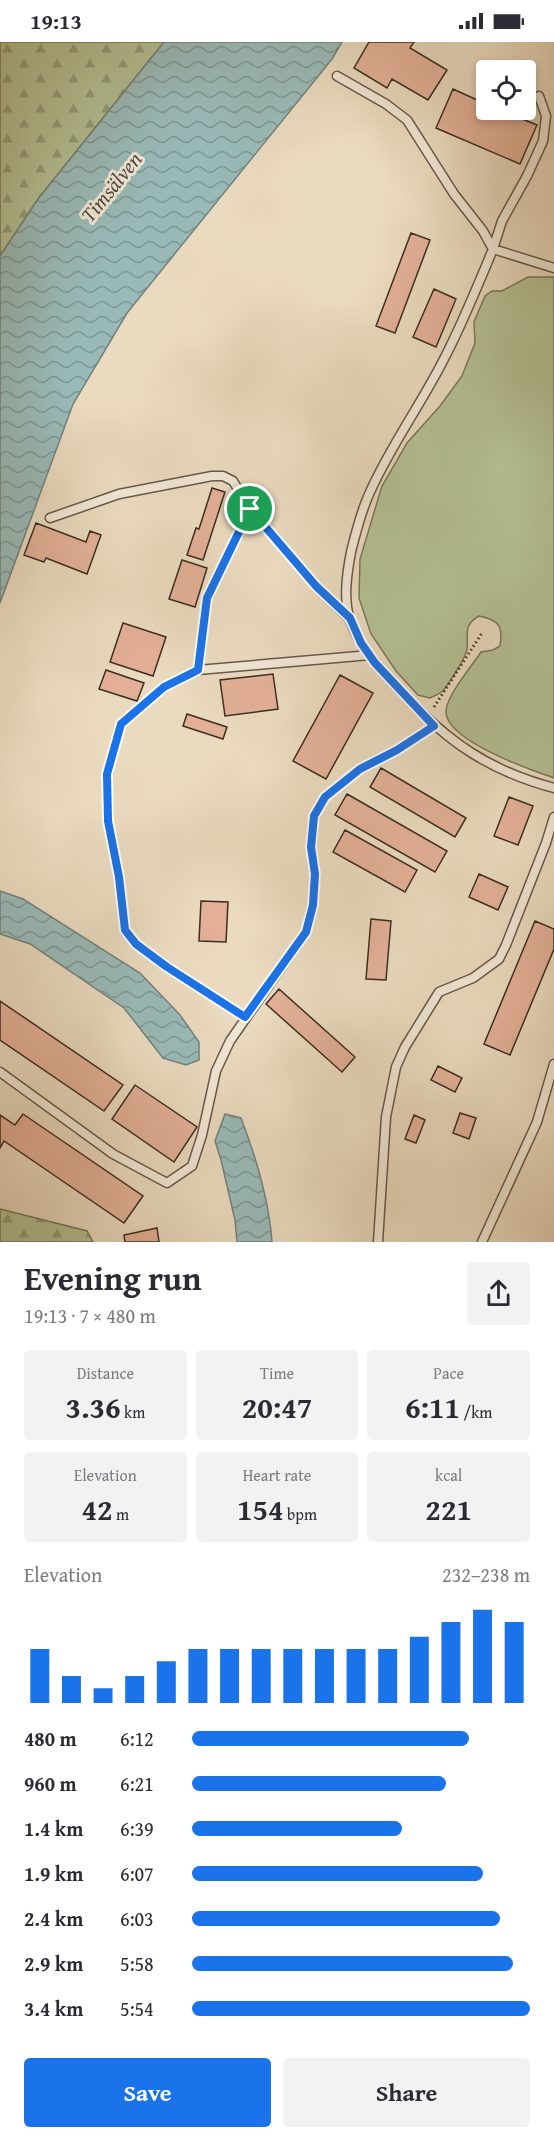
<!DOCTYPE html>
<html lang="en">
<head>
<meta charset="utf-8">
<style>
  body { margin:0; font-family:"Gentium Book Plus",serif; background:#f2f2f3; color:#2b2b33; height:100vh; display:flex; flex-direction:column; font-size:22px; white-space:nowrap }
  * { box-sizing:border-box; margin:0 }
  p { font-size:20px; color:#7c7c81 }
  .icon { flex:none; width:33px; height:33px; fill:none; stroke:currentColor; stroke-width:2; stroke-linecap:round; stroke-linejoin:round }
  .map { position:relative; height:1200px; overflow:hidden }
  .details { display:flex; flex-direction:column; background:#fff; flex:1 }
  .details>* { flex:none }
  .fabs { position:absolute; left:476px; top:18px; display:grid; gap:12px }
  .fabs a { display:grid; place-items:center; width:60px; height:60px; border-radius:6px; background:#fff; box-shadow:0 3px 9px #0003; font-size:30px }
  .pin { position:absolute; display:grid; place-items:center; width:51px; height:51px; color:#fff; margin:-26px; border:3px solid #fff; border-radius:50%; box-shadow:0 2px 6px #0007 }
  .round { display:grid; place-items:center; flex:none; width:63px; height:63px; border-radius:6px; background:#f2f2f3 }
  .headline { display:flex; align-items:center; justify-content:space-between; height:102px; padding:0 24px }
  h1 { font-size:33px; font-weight:700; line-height:45px }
  .stats { display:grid; grid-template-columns:repeat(3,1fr); gap:9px; height:102px; padding:6px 24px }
  .stats div { display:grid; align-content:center; border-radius:6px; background:#f2f2f3; text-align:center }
  .stats b { font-size:30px; font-weight:700 }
  .stats small { font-size:16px; font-weight:400 }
  .stats p { font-size:16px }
  .chart { height:168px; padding:12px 24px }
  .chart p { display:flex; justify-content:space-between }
  .chart svg { width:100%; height:108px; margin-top:6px; stroke:#1a73e8; stroke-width:6 }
  .primary-button { display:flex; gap:12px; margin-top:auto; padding:12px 24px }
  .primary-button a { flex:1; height:69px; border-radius:6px; background:#1a73e8; color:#fff; font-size:24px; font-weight:700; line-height:69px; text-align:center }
  .primary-button a+a { background:#f2f2f3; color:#2b2b33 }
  ul { padding:0 24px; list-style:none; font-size:20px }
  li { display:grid; grid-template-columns:96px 72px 1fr; align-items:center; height:45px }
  li i { height:15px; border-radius:8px; background:#1a73e8 }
  .status { display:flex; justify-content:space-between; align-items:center; height:42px; padding:0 30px; background:#fff; direction:ltr }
  .status svg { height:16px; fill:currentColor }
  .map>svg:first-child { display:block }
</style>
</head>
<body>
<div class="status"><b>19:13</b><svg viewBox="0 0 49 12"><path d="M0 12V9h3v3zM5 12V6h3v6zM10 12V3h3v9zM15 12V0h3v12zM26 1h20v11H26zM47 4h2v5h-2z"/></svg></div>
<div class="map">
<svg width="554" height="1200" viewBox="0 0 554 1200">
  <defs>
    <pattern id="forest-firs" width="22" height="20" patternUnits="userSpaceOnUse" patternTransform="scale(1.5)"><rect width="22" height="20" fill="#b4c094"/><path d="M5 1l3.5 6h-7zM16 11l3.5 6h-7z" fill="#949c78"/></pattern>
    <pattern id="water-waves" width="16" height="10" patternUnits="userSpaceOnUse" patternTransform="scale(1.5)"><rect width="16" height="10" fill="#99bab8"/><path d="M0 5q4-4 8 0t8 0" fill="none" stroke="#7e9895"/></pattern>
  </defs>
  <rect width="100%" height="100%" fill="#eadabf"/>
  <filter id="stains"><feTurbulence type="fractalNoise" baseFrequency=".00333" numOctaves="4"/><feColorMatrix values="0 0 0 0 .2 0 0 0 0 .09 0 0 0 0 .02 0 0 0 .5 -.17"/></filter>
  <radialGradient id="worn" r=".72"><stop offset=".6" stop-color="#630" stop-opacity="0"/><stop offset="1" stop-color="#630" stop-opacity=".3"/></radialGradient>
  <path fill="#b4c094" stroke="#78775b" stroke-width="1.5" d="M528,235H554V736C531,728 447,699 446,670C446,654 472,624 481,610L493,608L500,604C503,585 500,578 479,574C462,584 469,592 467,607C466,616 449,641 443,649C439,652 435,654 430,656L418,653L396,629L371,592L359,556L360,517L382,444L407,401L440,364L462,334L475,301L474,280L485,254L492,249H502Z"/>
  <path fill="url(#forest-firs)" stroke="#78775b" stroke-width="1.5" d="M0,0H164L38,157L0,214Z
    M0,1167L87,1189L93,1200H0Z"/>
  <path fill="url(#water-waves)" stroke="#73827c" stroke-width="1.5" d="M164,0H342L332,17L127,271L73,362L0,561V214L38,157Z
    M0,849L23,857L140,931L180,973L199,1000V1018L186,1023L163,1016L124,966L30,902L0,892Z
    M225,1072L241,1076C256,1115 269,1158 272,1200H237L235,1178L221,1118L215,1099Z"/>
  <path fill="#e3b097" stroke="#3b2e22" stroke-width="1.5" d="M369,0H414L410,6L447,28L428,58L392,37L387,46L354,26Z
    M453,47L486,62V68H500L537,83L520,122L436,86Z
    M411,191L430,198L395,291L376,284Z
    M434,247L456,257L436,305L413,295Z
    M212,446L225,450L203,518L187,513L196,486L199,487Z
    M36,481L86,500L90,489L101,493L87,532L46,516L44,520L24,513Z
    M182,518L207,526L195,565L169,557Z
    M123,581L166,595L153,634L110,620Z
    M106,628L144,641L137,659L99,647Z
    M273,632L278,667L225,674L220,638Z
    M340,633L373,651L326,737L293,719Z
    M187,672L227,685L223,697L183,684Z
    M381,726L466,776L455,795L370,745Z
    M347,752L447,809L435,830L335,773Z
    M509,755L533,764L518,803L494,794Z
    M345,788L417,828L405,850L333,810Z
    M479,832L508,845L498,868L469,855Z
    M201,859L228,860L226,900L199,899Z
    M371,877L391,879L386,938L366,937Z
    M535,879L554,887V907L510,1013L484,1002Z
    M279,947L355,1015L342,1030L266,962Z
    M0,959L123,1043L104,1069L0,998Z
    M438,1024L462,1036L455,1050L431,1038Z
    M135,1043L197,1085L174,1120L112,1077Z
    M460,1071L476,1076L469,1097L453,1091Z
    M23,1072L143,1154L124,1181L4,1099L0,1106V1073L15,1083Z
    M414,1073L425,1078L416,1101L405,1097Z
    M157,1186L159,1200H125L124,1193Z"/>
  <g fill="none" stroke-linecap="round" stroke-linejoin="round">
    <defs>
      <path id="service" d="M337,34L386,62L407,78L454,152L483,189L493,207L502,179L527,134L543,99L546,74L539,54
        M554,226L493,207C478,243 463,280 445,315C422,361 391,403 370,450C361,469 356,490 351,510C347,531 343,557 350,578C360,607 382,629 403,651C447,700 490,729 554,746
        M50,476L119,452L212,434H223L233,439L250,467L316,544L349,576
        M198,628L207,556L250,467
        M245,975L167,925L136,902L125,889L119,835L108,779L107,732L121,682L164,645L198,628L370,613
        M0,1030L113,1112L167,1141L192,1124L202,1093L216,1029L230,999L306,890L313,863L315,832L311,805L314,774L325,755L342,741L360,727L397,708L434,684
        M378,1200L386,1075L396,1025L405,1005L439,950L473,936L499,917L506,903L546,801L554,775
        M482,1200L537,1080L554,1022"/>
    </defs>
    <use href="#service" stroke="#675949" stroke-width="11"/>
    <path stroke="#3b2e22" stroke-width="3" stroke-dasharray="1.5 3" stroke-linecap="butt" d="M434,665L482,591"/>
    <use href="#service" stroke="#f1e7d5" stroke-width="8"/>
  </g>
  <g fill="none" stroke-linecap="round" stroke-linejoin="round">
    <defs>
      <path id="route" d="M250,467L316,544L350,576L361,601L375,621L434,684L397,708L360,727L325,755L314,774L311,805L315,832L313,863L306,890L245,975L167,925L136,902L125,888L119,835L108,779L107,732L121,682L164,645L198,628L207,556Z"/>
    </defs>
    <use href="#route" stroke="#fff" stroke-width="12"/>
    <use href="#route" stroke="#1a73e8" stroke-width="8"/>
  </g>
  <g text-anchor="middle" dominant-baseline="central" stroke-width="6" stroke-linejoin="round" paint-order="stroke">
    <g font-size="21" font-style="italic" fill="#525148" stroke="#f1e7d5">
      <text transform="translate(111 145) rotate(-51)">Timsälven</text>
    </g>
  </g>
  <rect width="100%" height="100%" filter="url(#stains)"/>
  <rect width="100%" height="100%" fill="url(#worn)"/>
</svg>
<div class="fabs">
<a><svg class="icon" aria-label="locate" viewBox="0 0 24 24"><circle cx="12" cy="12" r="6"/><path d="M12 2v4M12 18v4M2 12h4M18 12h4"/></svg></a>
</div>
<div class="pin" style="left:250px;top:467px;background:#1e9e55"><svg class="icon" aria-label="arrive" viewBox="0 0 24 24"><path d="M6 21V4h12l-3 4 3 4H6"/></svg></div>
</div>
<section class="details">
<div class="headline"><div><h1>Evening run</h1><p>19:13 · 7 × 480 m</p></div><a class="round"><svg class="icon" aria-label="share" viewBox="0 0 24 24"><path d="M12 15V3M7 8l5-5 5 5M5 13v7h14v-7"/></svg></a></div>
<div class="stats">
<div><p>Distance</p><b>3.36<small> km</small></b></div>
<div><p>Time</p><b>20:47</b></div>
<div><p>Pace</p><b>6:11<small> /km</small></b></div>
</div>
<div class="stats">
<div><p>Elevation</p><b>42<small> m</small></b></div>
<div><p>Heart rate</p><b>154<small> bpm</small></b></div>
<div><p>kcal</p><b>221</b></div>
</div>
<div class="chart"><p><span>Elevation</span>232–238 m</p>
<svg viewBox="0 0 160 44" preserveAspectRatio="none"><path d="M5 44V22M15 44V33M25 44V38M35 44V33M45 44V27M55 44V22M65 44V22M75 44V22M85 44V22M95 44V22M105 44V22M115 44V22M125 44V17M135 44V11M145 44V6M155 44V11"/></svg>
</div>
<ul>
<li><b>480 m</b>6:12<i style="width:82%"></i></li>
<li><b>960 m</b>6:21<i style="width:75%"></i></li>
<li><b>1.4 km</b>6:39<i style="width:62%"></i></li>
<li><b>1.9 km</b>6:07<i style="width:86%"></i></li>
<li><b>2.4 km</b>6:03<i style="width:91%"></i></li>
<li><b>2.9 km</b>5:58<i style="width:95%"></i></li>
<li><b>3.4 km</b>5:54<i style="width:100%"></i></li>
</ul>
<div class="primary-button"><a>Save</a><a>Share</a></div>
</section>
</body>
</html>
